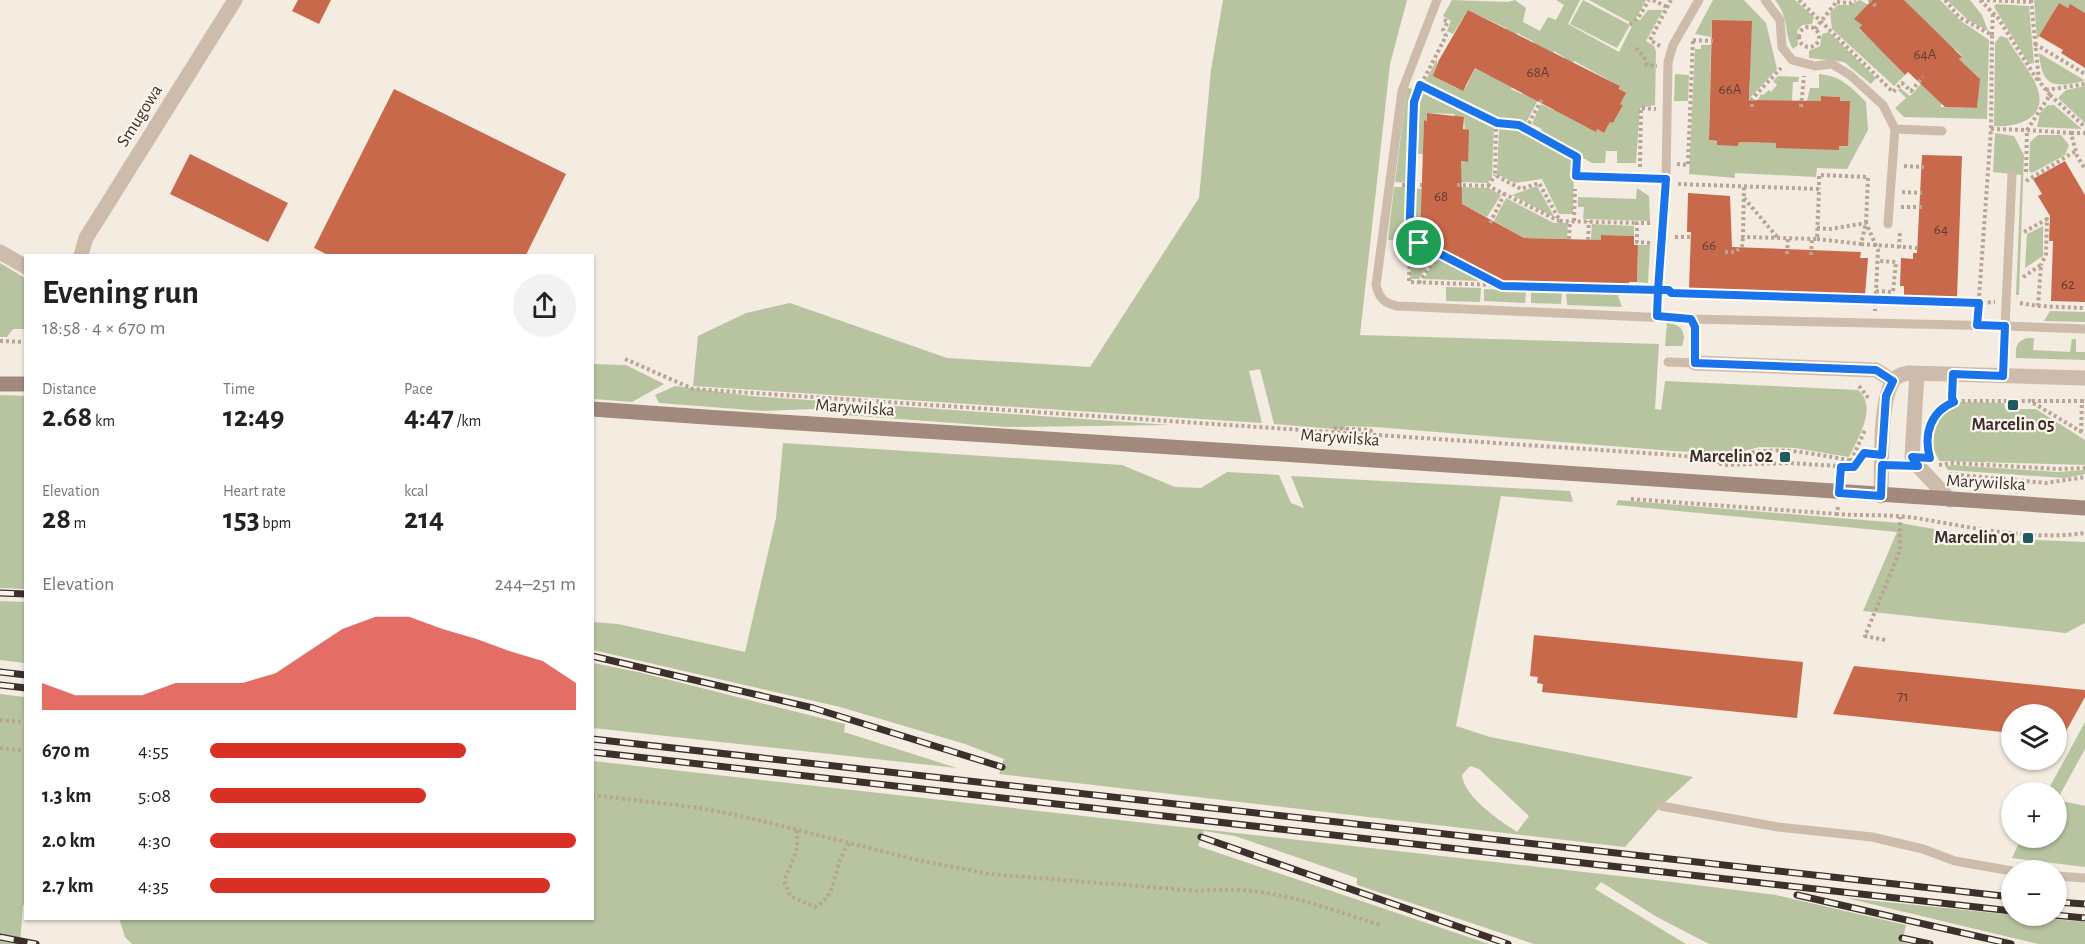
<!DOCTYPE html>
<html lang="en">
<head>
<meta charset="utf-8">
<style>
  body { margin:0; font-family:"Alegreya Sans",sans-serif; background:#f2f2f2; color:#222; height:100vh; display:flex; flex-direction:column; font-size:22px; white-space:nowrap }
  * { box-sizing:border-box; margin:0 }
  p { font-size:20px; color:#767676 }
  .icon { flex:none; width:33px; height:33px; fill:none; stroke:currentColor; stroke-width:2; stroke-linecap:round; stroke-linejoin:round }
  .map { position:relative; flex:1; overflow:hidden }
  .details { position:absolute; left:24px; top:254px; width:570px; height:666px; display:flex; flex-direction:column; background:#fff; border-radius:0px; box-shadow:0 2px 4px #0004 }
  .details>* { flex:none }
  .controls { position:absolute; left:2001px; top:704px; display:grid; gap:12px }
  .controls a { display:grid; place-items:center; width:66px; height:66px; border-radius:50%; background:#fff; box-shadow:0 2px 4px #0004; font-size:30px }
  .pin { position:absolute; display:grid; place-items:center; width:51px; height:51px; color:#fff; margin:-26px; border:3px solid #fff; border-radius:50%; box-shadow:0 2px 6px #0007 }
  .round { display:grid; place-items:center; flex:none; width:63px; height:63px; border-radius:32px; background:#f2f2f2 }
  .overview { display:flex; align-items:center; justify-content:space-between; height:102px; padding:0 18px }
  h1 { font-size:33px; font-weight:600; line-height:45px }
  .metrics { display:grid; grid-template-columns:repeat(3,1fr); gap:9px; height:102px; padding:6px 18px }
  .metrics div { display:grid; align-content:center }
  .metrics b { font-size:30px; font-weight:600 }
  .metrics small { font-size:16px; font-weight:400 }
  .metrics p { font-size:16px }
  .chart { height:168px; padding:12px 18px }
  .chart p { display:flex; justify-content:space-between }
  .chart svg { width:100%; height:108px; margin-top:6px; fill:#d93025; opacity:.7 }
  ul { padding:0 18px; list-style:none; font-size:20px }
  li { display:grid; grid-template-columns:96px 72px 1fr; align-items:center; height:45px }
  li i { height:15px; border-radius:8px; background:#d93025 }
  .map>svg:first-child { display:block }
</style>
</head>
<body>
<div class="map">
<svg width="2085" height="944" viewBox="0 0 2085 944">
  <rect width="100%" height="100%" fill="#f4ebe1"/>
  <path fill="#b8c4a0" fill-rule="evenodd" d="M1223,0H1407L1390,64L1360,335L1659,344L1655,409L1661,410L1665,381L1858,390C1878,407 1858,438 1849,457L1795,448L1760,447L1731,454L1673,451L1375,427L1345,426L1346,430L1274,424L1260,369L1249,371L1262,423L693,386L698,336L746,313L790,303L947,358L1090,367L1199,198L1211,70Z
    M1452,0L1508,2L1515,0L1526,8L1523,22L1540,31L1548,17L1556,20L1564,5L1556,0H1580L1568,24L1619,52L1633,24L1589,0H1646L1634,22L1637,19L1640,20L1648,10H1663L1646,41L1654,46L1656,51L1655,105L1640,108L1636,163H1617V151H1606L1605,163H1592L1540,134L1542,129L1532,124L1541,104L1553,110L1555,108L1596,131L1597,129L1604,133L1610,122L1613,123L1623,105L1620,104V86L1574,61L1571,65L1564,61L1565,58L1554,51L1552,55L1533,45L1534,42L1517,33L1515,37L1505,31L1506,28L1468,10L1453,34L1447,31L1451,21L1443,16Z
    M1583,0L1630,25L1617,48L1570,24Z
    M1713,0H1744L1766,23L1777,69L1749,99L1750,83L1712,20L1711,37L1695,34Z
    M1775,0H1795L1814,17L1812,24L1802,25L1797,31L1798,45L1793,49C1783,33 1791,21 1775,0Z
    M1860,0L1870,6L1855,19L1862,25L1859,29L1878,47L1892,55L1889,59L1905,75L1894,86L1832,29L1830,13L1838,5H1849Z
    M1904,0H1940L1961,21L1989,40L1987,119L1904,117L1895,108L1906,98L1898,90L1900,88L1910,96L1921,84L1941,103V107L1977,108L1979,78L1959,59L1962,56L1955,49L1952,53L1912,13L1914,10Z
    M1947,0H1970L1982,15L1988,31L1968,20Z
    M2034,0H2085V13L2070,5L2068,8L2059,3L2037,40Z
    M1996,4L2029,6L2034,63L2029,64L1994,7Z
    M1829,32L1876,78L1871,84L1844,62L1809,58V51L1820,46L1822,34Z
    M2000,36L2007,38C2016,54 2030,70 2037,87C2049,118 2017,128 1994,126L1995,43Z
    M1701,45H1711L1709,140L1738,146L1739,142L1776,143V148L1848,146L1849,101H1840V97L1822,96L1821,101H1807L1810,88H1819V74C1841,76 1851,87 1866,102L1868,130L1847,169L1817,168L1816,177L1735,173V178L1689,174L1695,49H1701Z
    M2039,53L2084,80V81C2053,88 2042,87 2039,53Z
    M1437,59V68L1434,76L1458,89L1461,85L1466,87L1475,68L1513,85L1511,89L1522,94L1525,91L1539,98L1526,123L1500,121L1425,82Z
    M1675,74L1689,75L1688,101H1674Z
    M1778,76L1799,77L1798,82H1793L1792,101L1756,103L1761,94L1763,95L1769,90L1771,92L1777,85L1773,81Z
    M2085,86V123L2058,98L2066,90Z
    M1407,87L1415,91L1411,102L1408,183L1395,182Z
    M1425,90L1494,124L1492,176L1488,183L1460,182L1461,161L1467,162L1464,117H1454V114L1427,113V121L1424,120L1423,154H1415L1417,102L1420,92L1423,94Z
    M2048,105H2054L2082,129L2037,127L2040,113Z
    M1499,127H1516L1574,158L1573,214H1559L1542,179L1515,183L1497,174Z
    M1995,133L2014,136L2024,155L2019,295H2016L2021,175L1993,172Z
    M2038,135H2061L2069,145L2065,155L2032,173L2029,171L2030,142Z
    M1537,186L1555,218L1512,195Z
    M1394,187H1409L1407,240H1388Z
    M1460,187L1488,188L1501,195L1487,217L1459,203Z
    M1414,188L1422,189L1420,238L1412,237Z
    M1637,188L1649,196L1650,221L1583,219L1584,207H1578V197L1636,199Z
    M1506,198L1554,223H1568L1567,239L1524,238L1494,221Z
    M1592,224L1634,226V236L1601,235V240H1591Z
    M2043,226V256L2025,268L2027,234Z
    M1412,245L1418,246L1433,257L1419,279H1410Z
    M1638,245H1650L1648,283L1637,282Z
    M1436,259L1481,279L1480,281L1424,279Z
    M0,263L25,278V329H13L7,337H0Z
    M1446,287L1481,288L1480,302L1446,301Z
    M1484,289L1526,291L1525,303L1484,301Z
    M1531,290L1562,291L1561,304L1531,303Z
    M1566,291L1617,293L1622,307L1567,305Z
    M2050,311L2085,312V322L2044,321Z
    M1667,323C1682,324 1687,333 1682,346H1665Z
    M2028,338H2034L2033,350L2070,352L2072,339H2076V352H2085V360L2016,358C2015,347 2017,340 2028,338Z
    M593,364L626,365L664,384L632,402L593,399Z
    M675,386L751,396L1170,425L1007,427L846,415L812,409L763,411L659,403L655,395Z
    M0,395L25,396V589L0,588Z
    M1958,402L2004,403L2005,409H2036L2085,440V465L1940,461C1924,439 1933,413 1958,402Z
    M783,443L1122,465L1175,487L1201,488L1227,472L1279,475L1291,503L1304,508L1291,476L1570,491L1573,502L1501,496L1456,726L1490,737L1693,777L1661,806L1625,847L999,774L1004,759L965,744L840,707L593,650L592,622L618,624L745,652L776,518ZM1470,766L1479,769L1529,816L1517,832C1499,820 1464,797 1462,775Z
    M1953,465L2058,472L2085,470V474L2065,478L1948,470L1945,466Z
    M1618,500L1900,523L1992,539L2020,541V544L2034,545L2035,540L2085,542V623L2066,633L1863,611L1897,532L1616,505Z
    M0,601L25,602V663L0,660Z
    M593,663L638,672L845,724L844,732L957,768L593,728Z
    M0,694L25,697L26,904L23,905L20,944H0Z
    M2085,722V749L2057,800L2085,806V867L2012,858L2022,837H2056V792H2047Z
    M593,761L1664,881L1776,895L1906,925L1902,942L1909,944H1709L1657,917L1601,882L1595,889L1686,944H1534L1357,885V878L1235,836L1204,831L1198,846L1489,944H132L125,937L119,918H592Z
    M1846,898L2085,922V944H2038Z"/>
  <path fill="#c8694b" d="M298,0H331L319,24L292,11Z
    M1872,0H1904L1962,57L1959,59L1980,79L1977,108L1945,107L1908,72L1905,75L1859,28L1862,25L1854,19Z
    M2059,3L2068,8L2070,4L2085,13V68L2061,53L2063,50L2039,36Z
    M1468,10L1620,86L1619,89L1626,93L1620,104L1623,105L1613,123L1610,122L1604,133L1597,129L1596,132L1475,68L1463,91L1433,76L1439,60Z
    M1712,20L1752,21L1749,100L1821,101V96L1840,97V101H1850L1848,146H1839V150L1776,148V143L1739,142L1738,146L1717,145V141L1709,140Z
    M394,89L566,174L526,255H328L314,248Z
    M1427,113L1464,117L1463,129L1469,130L1468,162L1461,161L1462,204L1524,238L1601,240V235L1634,236V245H1638L1637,282H1629V286L1504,282L1420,238L1424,120L1427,121Z
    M190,154L288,203L268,242L170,194Z
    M1922,155L1962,156L1957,298L1904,296V286H1900L1901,258L1913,259V253H1917Z
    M2065,161L2085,195V302L2051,301L2053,241H2049L2050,216L2038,196L2042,194L2033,179Z
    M1688,193L1730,196L1732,247L1861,252L1860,258H1868L1865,295L1689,289L1691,232H1687Z
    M1534,635L1803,662L1797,718L1542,692L1543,684L1537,683L1538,677L1530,676Z
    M1854,666L2085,690V697L2056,749V714H2012V733L1833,714Z"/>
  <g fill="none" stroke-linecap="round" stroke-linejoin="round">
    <path stroke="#b9a596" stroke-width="4" stroke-dasharray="3 3" stroke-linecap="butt" d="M1653,0L1667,7
      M1799,0L1893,92L1902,83L1911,91L1923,77
      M1869,0L1876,6
      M1945,0L1959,17L1992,35L1991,129L1978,312
      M1980,0L1998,18L2038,81
      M1981,0L2031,2
      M1837,2L1851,3L1855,0
      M1630,25L1640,15L1649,0
      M1799 37a10 10 0 1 1 20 0a10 10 0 1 1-20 0Z
      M1815,29L1838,0
      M1992,35L1993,12
      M1693,40L1713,41
      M2035,44L2085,74
      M1660,46L1650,40L1671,0
      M1636,48L1644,56L1647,65L1657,66
      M1424,79L1446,36L1443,30L1448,22L1443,19
      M1420,86L1496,123
      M2046,90L2085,84
      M2050,95L2085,127
      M1752,107V99L1781,68
      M1801,107L1804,76
      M1413,128L1409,282L1645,290
      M1526,129L1542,99
      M1991,129L2027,130L2050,95L2039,81L2031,0
      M2071,133H2085
      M1577,164V157L1519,125L1496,123L1495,175L1521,189L1539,183L1560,221L1637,223
      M1677,164L1688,165L1693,39
      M1904,166L1924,167
      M1640,167L1641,108L1656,109
      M2026,172L2027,130L2071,133L2077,156L2085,169
      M2026,181L2076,151
      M1678,184L1819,189L1817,239L1743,237L1744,186
      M1402,185H1422
      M1457,185L1488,186L1559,221
      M1488,186L1495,175
      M1902,192L1922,193
      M1744,198L1778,238
      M1901,207H1925
      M1574,221L1575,189
      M1490,223L1505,193
      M1817,228L1830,229L1866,223L1878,250L1875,311
      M2024,232L2047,219L2046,254L2041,265
      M1675,237H1691
      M1569,239L1570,221
      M1817,239L1861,244L1866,223L1868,177L1819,175V189
      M1588,240L1589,221
      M1394,242L1419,243L1499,284
      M1650,243L1637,242V223H1651
      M1861,244L1919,248
      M1899,248L1900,230
      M1725,252H1735L1742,246L1743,237
      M1787,254L1788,238
      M1811,255L1812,239
      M2023,277L2041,265L2038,306
      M1419,283L1438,254
      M1876,291L1893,292L1896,262L1878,261
      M1670,292L1979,303L1995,302
      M2020,303L2038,306L2085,308
      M0,341L26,342
      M625,359L693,389L1660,454L1706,458L1724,465L1789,463L1854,467L1864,454
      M1859,386L1869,399
      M1952,391L1954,401H2030L2085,434
      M2032,401H2082
      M1931,423L1944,406L1954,401
      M1334,428L1370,430L1374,434
      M2081,432L2082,401H2085
      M1851,461L1865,430
      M1717,462C1732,458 1747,452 1763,451C1795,448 1828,457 1860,462
      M1939,465L1952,463L2059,469L2085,468
      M1949,474L2046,483L2085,477
      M1631,499L1837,514
      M1838,507L1837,514C1863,516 1890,514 1916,518C1971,527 2028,541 2085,533
      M1885,640L1865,636L1900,550V517
      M0,720L26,722
      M0,748L26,751
      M592,795L701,808L754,819L913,859L990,874L1199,891C1266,884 1317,905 1380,925
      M796,830C801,850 791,862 784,881L790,896L815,907C840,895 831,864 850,843"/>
    <path stroke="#cdbbac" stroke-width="9" d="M1437,0L1402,91L1376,285C1379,298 1384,303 1397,306L1691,319L1695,327V363L1668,362
      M1765,0L1780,20L1782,47L1792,60L1815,66L1832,64L1850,75L1883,105L1895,129L1888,224
      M1895,129L1942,131
      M1576,176L1666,179L1668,62L1673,45L1699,0
      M1657,316L1666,179
      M1691,319L2005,326L2012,175
      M2003,376L2005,326L2085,329
      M1661,806L1778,827L1872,837L1923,849L1955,861L2012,871
      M2056,876L2085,878"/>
    <path stroke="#cdbbac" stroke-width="15" d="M0,252L26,267
      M81,255L86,238L235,0
      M1695,363L1876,370L1893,381
      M1917,373L1912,457L1918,466L1950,500
      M1881,496C1882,468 1879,406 1892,383C1895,376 1901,375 1908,373L2085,378"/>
    <path stroke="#a18a7d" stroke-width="15" d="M0,384H26
      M592,409C842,427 1092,442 1343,458C1590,473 1837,493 2085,508"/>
    <defs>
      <path id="rail" d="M0,593L26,594
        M592,656L813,708L1002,767
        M0,672L26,675
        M0,685L26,688
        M592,739L2012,897
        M592,752L2012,911
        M1201,837L1508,944
        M1797,895L2011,944
        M2056,902L2085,904
        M2054,915L2085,918
        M0,937L36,944
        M1902,938L1930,944"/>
    </defs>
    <use href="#rail" stroke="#3b302b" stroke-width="7"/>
    <use href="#rail" stroke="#fbf5ee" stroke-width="4.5" stroke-dasharray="14" stroke-linecap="butt"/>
  </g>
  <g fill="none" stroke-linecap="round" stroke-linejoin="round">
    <defs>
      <path id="route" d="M1419,243L1502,286L1658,290L1657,316L1691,319L1695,327V363L1876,370L1893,381L1886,396L1882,455L1864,453L1854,467H1841L1839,493L1881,496L1882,465L1918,466L1912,457L1930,458C1923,434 1931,411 1954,402L1952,398L1953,374L2003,376L2005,326L1977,325L1979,303L1671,293L1669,290H1658L1666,179L1576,176L1577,157L1519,125L1497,123L1420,85L1414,102L1409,243H1419"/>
    </defs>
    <use href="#route" stroke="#fff" stroke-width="12"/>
    <use href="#route" stroke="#1a73e8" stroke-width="8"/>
  </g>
  <g fill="#1f5a5e" stroke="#fbf5ee" stroke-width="2">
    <rect x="2007" y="399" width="12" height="12" rx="3"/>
    <rect x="1779" y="451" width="12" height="12" rx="3"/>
    <rect x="2022" y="532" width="12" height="12" rx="3"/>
  </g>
  <g text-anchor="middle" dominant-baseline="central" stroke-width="4.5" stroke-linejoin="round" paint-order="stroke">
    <g font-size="15" fill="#5e3e33">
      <text x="1925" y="54">64A</text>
      <text x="1538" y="72">68A</text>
      <text x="1730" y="89">66A</text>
      <text x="1441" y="196">68</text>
      <text x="1941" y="229">64</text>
      <text x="1709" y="245">66</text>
      <text x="2068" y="284">62</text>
      <text x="1903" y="696">71</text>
    </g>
    <g font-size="18" fill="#3b302b" stroke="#fbf5ee">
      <text transform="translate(140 116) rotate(-58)">Smugowa</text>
      <text transform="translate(855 408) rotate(4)">Marywilska</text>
      <text transform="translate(1340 438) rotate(4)">Marywilska</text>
      <text transform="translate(1986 483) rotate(3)">Marywilska</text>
    </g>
    <g font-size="18" font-weight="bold" fill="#3b302b" stroke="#fbf5ee" text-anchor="end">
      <text x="2013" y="425" text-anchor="middle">Marcelin 05</text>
      <text x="1773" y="457">Marcelin 02</text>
      <text x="2016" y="538">Marcelin 01</text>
    </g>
  </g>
</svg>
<div class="controls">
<a><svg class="icon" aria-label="layers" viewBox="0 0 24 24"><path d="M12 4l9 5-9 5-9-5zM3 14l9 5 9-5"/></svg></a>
<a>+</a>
<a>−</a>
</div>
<div class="pin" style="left:1419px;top:243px;background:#1e9e55"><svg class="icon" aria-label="arrive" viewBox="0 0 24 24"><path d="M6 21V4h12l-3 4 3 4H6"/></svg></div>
<section class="details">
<div class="overview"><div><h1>Evening run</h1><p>18:58 · 4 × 670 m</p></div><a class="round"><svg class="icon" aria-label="share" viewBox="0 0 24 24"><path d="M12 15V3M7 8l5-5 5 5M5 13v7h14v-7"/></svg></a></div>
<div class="metrics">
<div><p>Distance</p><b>2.68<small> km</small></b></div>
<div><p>Time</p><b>12:49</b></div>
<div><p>Pace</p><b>4:47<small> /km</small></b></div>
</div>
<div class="metrics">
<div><p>Elevation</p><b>28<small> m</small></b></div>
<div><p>Heart rate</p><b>153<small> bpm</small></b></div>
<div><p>kcal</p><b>214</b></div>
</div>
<div class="chart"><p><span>Elevation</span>244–251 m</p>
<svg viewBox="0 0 160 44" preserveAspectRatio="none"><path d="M0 44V33L10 38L20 38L30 38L40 33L50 33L60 33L70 29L80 20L90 11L100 6L110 6L120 11L130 15L140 20L150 24L160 33V44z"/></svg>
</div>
<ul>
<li><b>670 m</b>4:55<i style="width:70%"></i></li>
<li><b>1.3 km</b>5:08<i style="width:59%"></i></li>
<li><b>2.0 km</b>4:30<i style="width:100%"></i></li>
<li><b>2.7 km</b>4:35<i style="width:93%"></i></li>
</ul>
</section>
</div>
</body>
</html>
